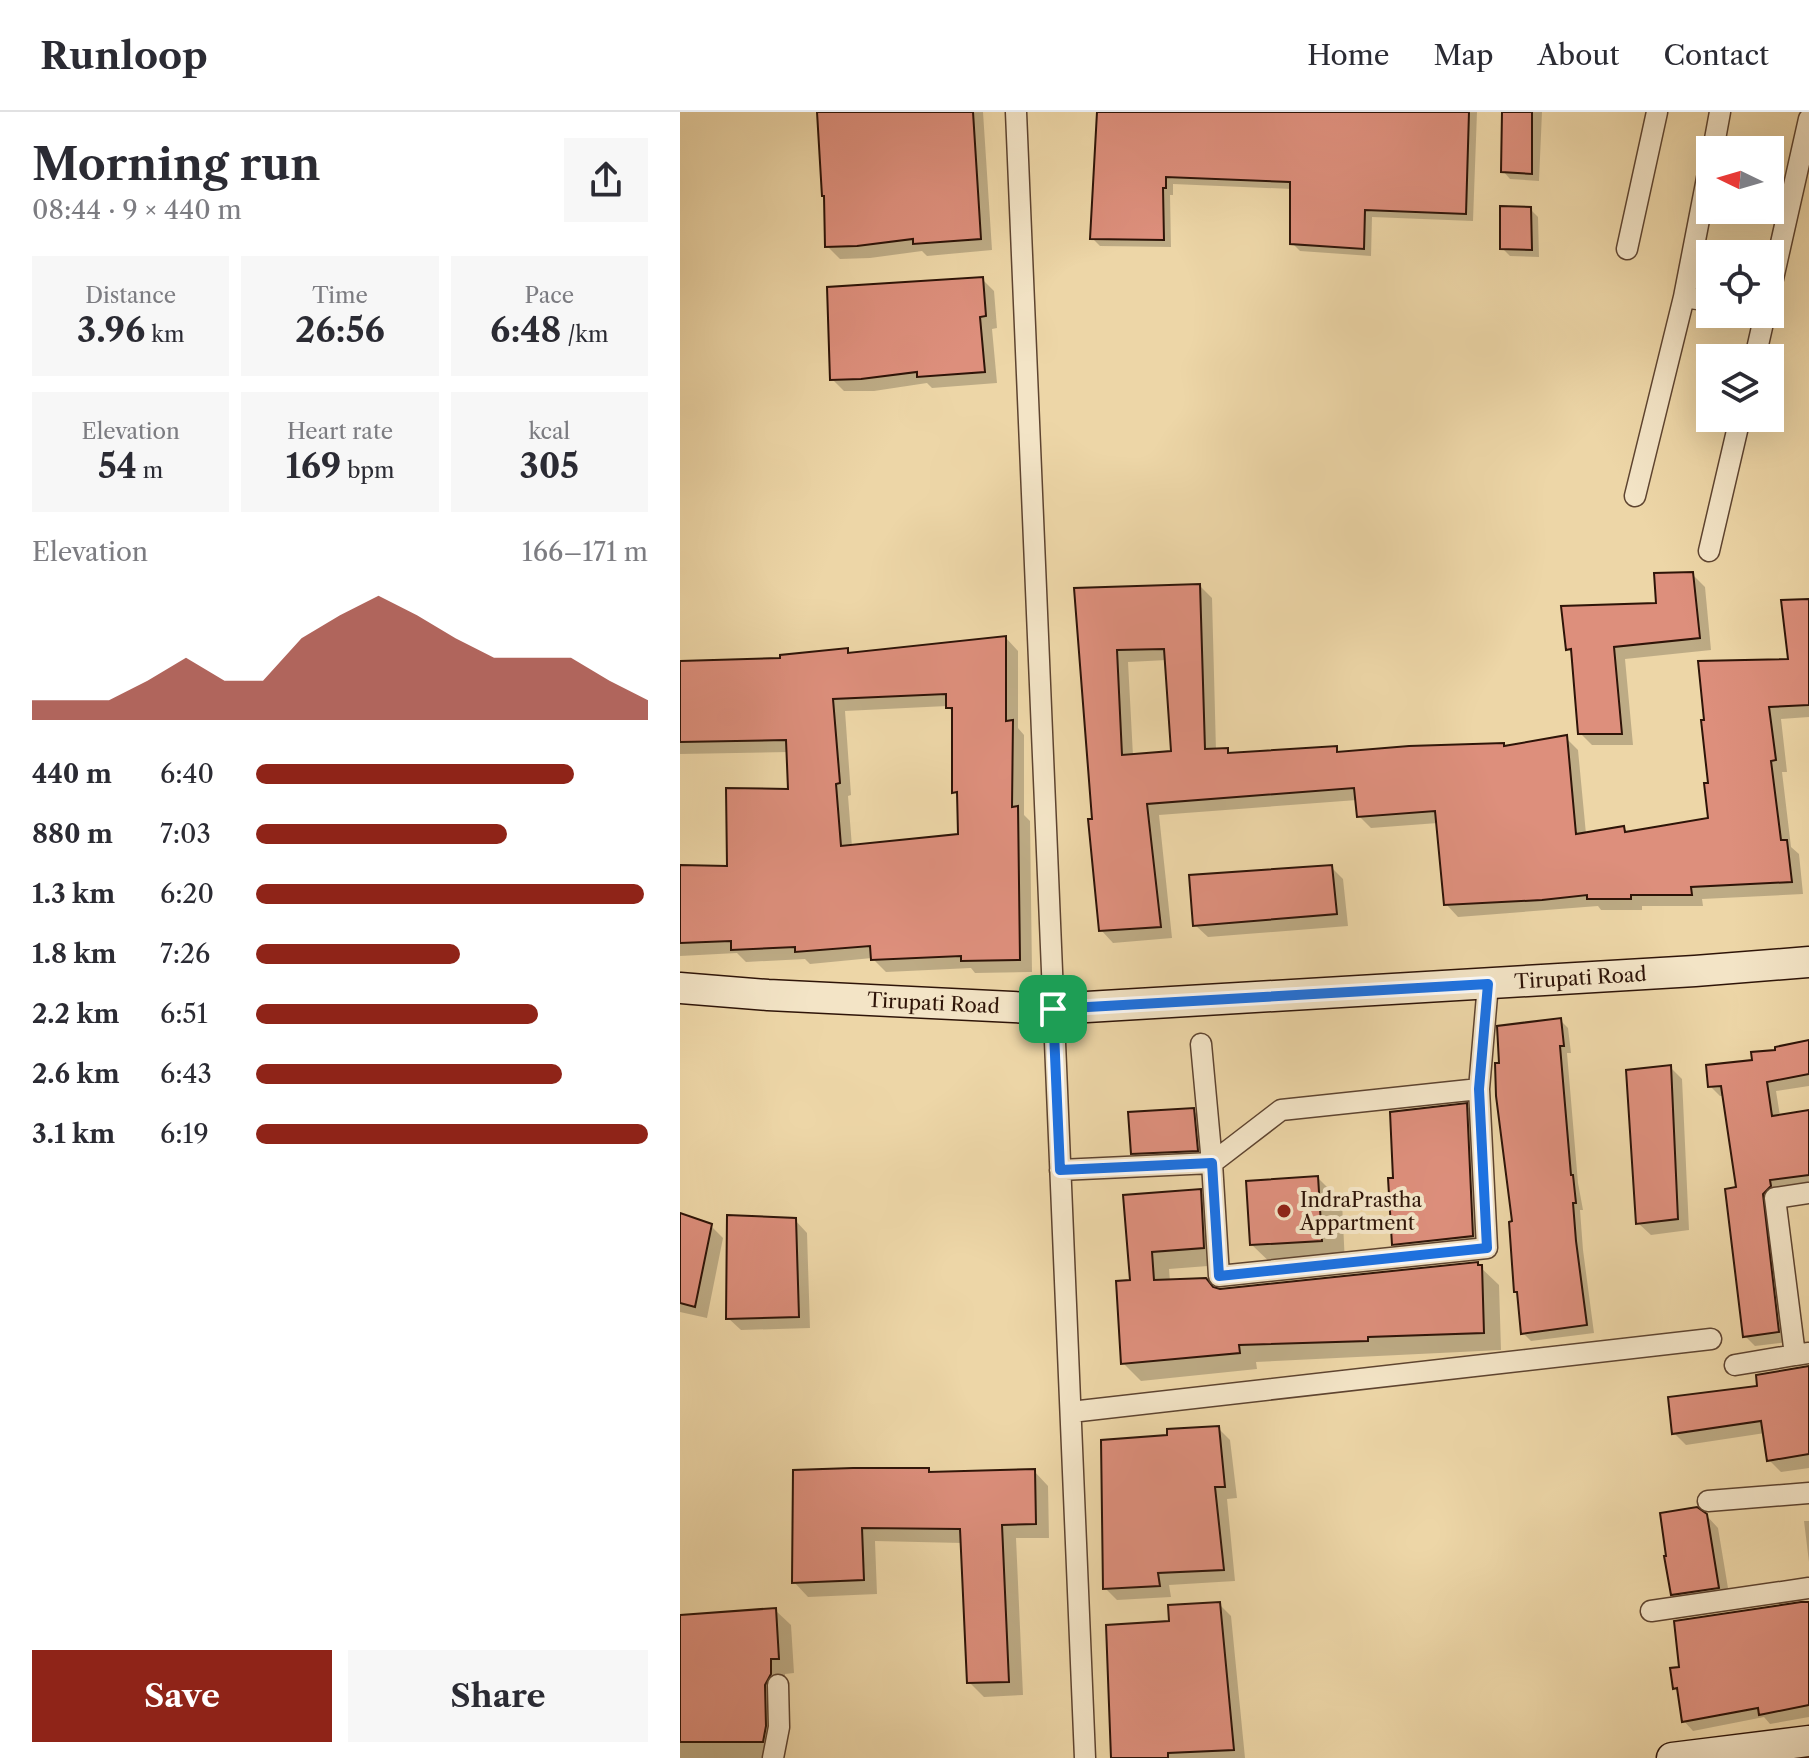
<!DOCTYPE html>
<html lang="en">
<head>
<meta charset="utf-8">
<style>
  body { margin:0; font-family:"Libre Caslon Text",serif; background:#f7f7f7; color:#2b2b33; height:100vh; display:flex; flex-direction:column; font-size:30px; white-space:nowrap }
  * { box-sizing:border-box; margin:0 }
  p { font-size:26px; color:#7c7c81 }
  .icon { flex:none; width:44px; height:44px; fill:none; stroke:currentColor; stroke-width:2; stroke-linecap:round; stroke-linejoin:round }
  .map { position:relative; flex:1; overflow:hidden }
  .side { display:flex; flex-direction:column; background:#fff; width:680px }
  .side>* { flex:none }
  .needle { width:52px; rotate:275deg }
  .tools { position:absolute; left:1016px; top:24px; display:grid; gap:16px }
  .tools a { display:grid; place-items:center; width:88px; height:88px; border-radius:0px; background:#fff; box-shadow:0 8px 32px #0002; font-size:40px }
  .pin { position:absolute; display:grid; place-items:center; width:68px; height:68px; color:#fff; margin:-34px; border-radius:16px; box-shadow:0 4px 12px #0006 }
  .round { display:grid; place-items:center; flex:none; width:84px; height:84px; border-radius:0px; background:#f7f7f7 }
  .head { display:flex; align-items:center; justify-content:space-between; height:136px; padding:0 32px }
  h1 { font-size:44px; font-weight:700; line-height:60px }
  .stats { display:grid; grid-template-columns:repeat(3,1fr); gap:12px; height:136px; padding:8px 32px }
  .stats div { display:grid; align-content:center; border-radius:0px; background:#f7f7f7; text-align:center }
  .stats b { font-size:34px; font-weight:700 }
  .stats small { font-size:22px; font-weight:400 }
  .stats p { font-size:22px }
  .chart { height:224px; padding:16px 32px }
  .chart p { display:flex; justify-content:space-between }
  .chart svg { width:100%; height:144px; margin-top:8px; fill:#8f2418; opacity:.7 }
  .primary-button { display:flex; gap:16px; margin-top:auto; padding:16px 32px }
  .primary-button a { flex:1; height:92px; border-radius:0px; background:#8f2418; color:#fff; font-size:32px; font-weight:700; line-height:92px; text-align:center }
  .primary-button a+a { background:#f7f7f7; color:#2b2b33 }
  ul { padding:0 32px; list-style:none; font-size:26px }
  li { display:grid; grid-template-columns:128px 96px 1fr; align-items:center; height:60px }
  li i { height:20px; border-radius:10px; background:#8f2418 }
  header { display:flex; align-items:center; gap:48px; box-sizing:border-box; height:112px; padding:0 40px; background:#fff; border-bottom:2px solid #e1e1e2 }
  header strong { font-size:38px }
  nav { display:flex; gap:44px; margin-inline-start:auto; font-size:28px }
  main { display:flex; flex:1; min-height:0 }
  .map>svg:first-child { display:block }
</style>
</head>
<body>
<header>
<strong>Runloop</strong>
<nav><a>Home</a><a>Map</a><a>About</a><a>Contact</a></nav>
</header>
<main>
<section class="side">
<div class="head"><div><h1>Morning run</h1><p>08:44 · 9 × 440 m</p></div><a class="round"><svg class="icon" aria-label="share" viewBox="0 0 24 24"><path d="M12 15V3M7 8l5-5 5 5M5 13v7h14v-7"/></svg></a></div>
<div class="stats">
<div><p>Distance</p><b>3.96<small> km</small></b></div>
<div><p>Time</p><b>26:56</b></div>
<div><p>Pace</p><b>6:48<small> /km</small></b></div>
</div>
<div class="stats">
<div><p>Elevation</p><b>54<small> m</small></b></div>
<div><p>Heart rate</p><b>169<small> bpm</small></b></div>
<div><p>kcal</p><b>305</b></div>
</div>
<div class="chart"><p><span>Elevation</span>166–171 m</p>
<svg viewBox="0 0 160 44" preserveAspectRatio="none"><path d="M0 44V38L10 38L20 38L30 32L40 25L50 32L60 32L70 19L80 12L90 6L100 12L110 19L120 25L130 25L140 25L150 32L160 38V44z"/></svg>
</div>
<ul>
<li><b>440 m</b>6:40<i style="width:81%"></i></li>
<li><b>880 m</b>7:03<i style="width:64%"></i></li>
<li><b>1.3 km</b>6:20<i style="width:99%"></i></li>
<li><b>1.8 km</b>7:26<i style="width:52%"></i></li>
<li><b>2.2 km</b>6:51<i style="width:72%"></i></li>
<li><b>2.6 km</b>6:43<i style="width:78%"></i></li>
<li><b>3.1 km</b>6:19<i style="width:100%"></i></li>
</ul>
<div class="primary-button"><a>Save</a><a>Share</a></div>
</section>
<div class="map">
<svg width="1129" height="1646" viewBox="0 0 1129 1646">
  <rect width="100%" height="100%" fill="#edd6a7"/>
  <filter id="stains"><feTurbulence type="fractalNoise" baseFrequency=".0025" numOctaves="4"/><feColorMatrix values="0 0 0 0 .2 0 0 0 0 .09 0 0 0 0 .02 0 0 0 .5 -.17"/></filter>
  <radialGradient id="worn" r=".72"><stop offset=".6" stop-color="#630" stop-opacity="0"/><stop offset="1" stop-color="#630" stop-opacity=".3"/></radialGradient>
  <path fill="#0003" fill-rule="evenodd" d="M140,0H303L312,138L247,144L242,139L190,146L160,147L147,134Z
    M418,0H797L793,109L692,105L691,144L620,139L612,131V77L493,72V83H490L491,135L420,134L412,126Z
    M824,0H862L859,69L830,67L823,59Z
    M850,97L858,105L859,145L830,144L822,136Z
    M302,167L314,179L317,216L312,217L317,271L252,276L247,271L194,279H164L152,267Z
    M1012,462L1025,475L1031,538L945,547L953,633H912L900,621L893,542L888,537L978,493Z
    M520,474L532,486L536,639L547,638L551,642L656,637L661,642L826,636L886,626L898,638L906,722L943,716L948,721L1030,708V673L1110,549L1129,489V605L1101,607L1107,660H1102L1111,735L1119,742L1123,782L1022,787L1023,794H962V798H921L918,794L778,805L766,792L758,711L691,716L679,704L677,688L479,703L492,826L433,831L421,818L396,478ZM487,548L493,641L453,644L448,550Z
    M326,526L338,539V616L344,623V703L350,709L352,860L295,861L291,856L206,860L192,846L130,852L125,847L66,850L57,841L0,844V755L49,756L110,679L109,640L0,642V550L102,547L168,538L172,543ZM267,594L274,601V680L279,685L280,724L172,735L168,684L171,683L165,599Z
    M651,755L663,767L668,814L528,825L515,813Z
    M880,908L888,916L891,941H887L898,1071L903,1098H900L903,1138L914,1221L851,1229L843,1221L834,1111Z
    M1129,930V974L1096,979L1100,1004L1129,1000V1073L1100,1084L1108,1230L1075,1234L1065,1224L1058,1077L1045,984H1040L1030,974L1074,950Z
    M990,955L1002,967L1009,1118L971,1123L958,1111Z
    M786,993L798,1006L805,1136L726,1144L714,1132L715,1068Z
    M513,998L525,1010L529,1050L465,1053L453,1041Z
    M638,1066L662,1090L665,1152L596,1156L572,1133Z
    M520,1079L537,1096L541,1153L489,1157L490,1170L535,1178L797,1152L819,1173L821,1238L576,1250L577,1257L461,1269L443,1251L452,1170L445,1085Z
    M0,1106L31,1114L43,1126L27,1206L0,1200Z
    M115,1108L127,1121L130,1216L61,1218L48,1206Z
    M1129,1255V1356L1101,1360L1089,1348L1085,1321L1006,1333L994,1321L1079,1275Z
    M538,1316L550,1328L557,1386L547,1387L555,1469L489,1473L491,1485L437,1488L425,1476L489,1325Z
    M248,1358L252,1362L354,1359L368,1374L369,1426H336L343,1583L304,1585L289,1570L282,1431L195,1429L197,1482L128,1485L114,1470Z
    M1026,1403L1038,1416L1050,1488L1005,1494L993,1482Z
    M1124,1409H1129V1450Z
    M1129,1491V1605L1090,1612L1084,1605L1013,1619L1004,1609L1000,1581L995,1576L1001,1556Z
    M539,1492L551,1504L565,1646H433L491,1511Z
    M95,1498L111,1513L114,1561L105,1562V1578L85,1646H0V1505Z"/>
  <path fill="#dd8f7c" stroke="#2e1408" stroke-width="2" fill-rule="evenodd" d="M137,0H293L301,127L233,132V127L177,134L145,135L144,84H142Z
    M417,0H789L786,102L685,98L684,137L610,132V70L486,65V76H483L484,128L410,127Z
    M822,0H852V62L821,60Z
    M820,94L851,95L852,138L820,137Z
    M303,165L306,204L300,205L305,260L237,265V260L181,267L150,268L147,175Z
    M1013,460L1020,526L934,535L942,622H898L891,537L886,538L881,494L976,491L974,461Z
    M520,472L525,637L548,636V641L657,634V640L729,634L824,631V634L887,623L896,722L944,714L945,720L1028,706L1024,671H1028L1021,608H1024L1018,549L1108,547L1101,488L1129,487V593L1089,595L1096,648L1091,649L1101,728H1107L1112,770L1011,775L1012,783H951V787H907V783L862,788L764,793L755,699L677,705L674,676L467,692L481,815L419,819L408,707H412L394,476ZM484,537L491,639L442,643L437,538Z
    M326,524V609L333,608L332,695L338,694L340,848L281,849V844L191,848L190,834L115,840V835L51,838V829L0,831V753L47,754L46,676L108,677L106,628L0,630V549L100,546V543L168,536V541ZM266,582V596H272V681L277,680L278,722L161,734L156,672L160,671L153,587Z
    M652,753L657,802L513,814L509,763Z
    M881,906L884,934H880L891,1063H893L896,1091H893L896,1129L907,1213L841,1222L837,1180H834L829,1110L832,1109L816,984L815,951H819L817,914Z
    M1129,928V962L1087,970L1092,1004L1129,998V1063L1090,1068L1091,1074L1083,1082L1099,1220L1063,1225L1045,1077L1056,1075L1041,974L1028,975L1026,953L1072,948L1071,940L1095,938V935Z
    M991,953L998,1107L956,1112L946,958Z
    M787,991L793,1124L712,1133L708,1066H713L710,1000Z
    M514,996L518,1039L451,1042L448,1000Z
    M638,1064L642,1129L570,1133L566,1069Z
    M521,1077L524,1136L472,1140L474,1168L526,1166L533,1175L540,1177L798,1150V1153H802L804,1221L688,1225V1229L559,1233L560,1241L441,1252L436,1169L450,1168L443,1083Z
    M0,1101L32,1112L15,1195L0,1191Z
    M47,1103L116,1106L119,1205L46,1207Z
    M1129,1254V1342L1087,1349L1081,1309L992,1322L988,1285L1077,1274L1076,1263Z
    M539,1314L545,1375H535L544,1458L478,1461L480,1474L423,1477L421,1328L487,1323V1317Z
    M173,1356H249V1360L355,1357L356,1412L322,1413L329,1570L287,1571L280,1417L182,1416L184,1468L112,1471L113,1358Z
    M1017,1395L1027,1402L1039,1476L991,1483L984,1444H986L980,1401Z
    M540,1490L554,1638L488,1641V1646H431L426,1513L489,1509L488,1493Z
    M1121,1490H1129V1593L1079,1603L1078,1596L1002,1610L997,1576L993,1577L990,1556L999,1555L994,1509Z
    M96,1496L99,1547H91V1562L85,1573L86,1614L83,1630H0V1503Z"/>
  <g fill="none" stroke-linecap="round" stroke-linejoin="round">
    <defs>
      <path id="street" d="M336,0L405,1646
        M1033,38L1040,0
        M1030,51L1004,185L1030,189
        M947,137L977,0
        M1090,180L1129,7
        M1075,246L1085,202
        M955,384L1004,185
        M1029,439L1060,306
        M521,932L532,1051
        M799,977L808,872
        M380,1058L532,1051L539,1164L807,1136L799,977L601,998L532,1051
        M1129,1081L1095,1086L1115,1243L1129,1241
        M1055,1253L1115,1243
        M391,1300L1031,1227
        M1028,1389L1129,1381
        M971,1499L1129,1476
        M93,1646L99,1615L98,1573"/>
      <g id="secondary">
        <path id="s1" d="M0,876L88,883L373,897L1015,859L1129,850"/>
        <path d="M992,1646L1129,1629"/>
      </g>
    </defs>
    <use href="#street" stroke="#5e4430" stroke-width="23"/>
    <use href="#secondary" stroke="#2e1408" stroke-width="33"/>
    <use href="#street" stroke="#f3e4c6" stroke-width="20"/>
    <use href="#secondary" stroke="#f3e4c6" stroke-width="30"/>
  </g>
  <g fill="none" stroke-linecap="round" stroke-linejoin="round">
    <defs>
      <path id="route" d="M808,872L799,977L807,1136L539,1164L532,1051L380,1058L373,897Z"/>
    </defs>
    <use href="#route" stroke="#fff" stroke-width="16"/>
    <use href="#route" stroke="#1a73e8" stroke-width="10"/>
  </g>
  <circle fill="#8f2418" stroke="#f3e4c6" stroke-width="3" cx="604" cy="1099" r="8"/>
  <g text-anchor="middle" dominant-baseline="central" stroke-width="8" stroke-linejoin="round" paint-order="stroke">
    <g font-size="20" fill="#2e1408" stroke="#f3e4c6">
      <text stroke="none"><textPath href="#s1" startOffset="902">Tirupati Road</textPath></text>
      <text stroke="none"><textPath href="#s1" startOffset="254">Tirupati Road</textPath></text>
    </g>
    <g font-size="20" fill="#2e1408" stroke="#f3e4c6" text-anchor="start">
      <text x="620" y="1088">IndraPrastha<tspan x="620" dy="23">Appartment</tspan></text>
    </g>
  </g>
  <rect width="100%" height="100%" filter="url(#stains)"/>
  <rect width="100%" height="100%" fill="url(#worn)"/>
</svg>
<div class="tools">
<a><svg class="needle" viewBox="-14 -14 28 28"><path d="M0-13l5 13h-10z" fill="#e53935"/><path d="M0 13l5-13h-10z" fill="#7c7c81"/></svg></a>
<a><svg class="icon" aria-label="locate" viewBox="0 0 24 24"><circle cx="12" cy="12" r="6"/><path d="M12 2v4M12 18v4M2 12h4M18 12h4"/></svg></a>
<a><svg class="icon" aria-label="layers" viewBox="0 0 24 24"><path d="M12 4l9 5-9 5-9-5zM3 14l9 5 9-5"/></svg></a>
</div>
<div class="pin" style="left:373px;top:897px;background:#1e9e55"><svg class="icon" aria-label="arrive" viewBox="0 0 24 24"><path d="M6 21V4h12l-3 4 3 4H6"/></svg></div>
</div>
</main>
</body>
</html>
